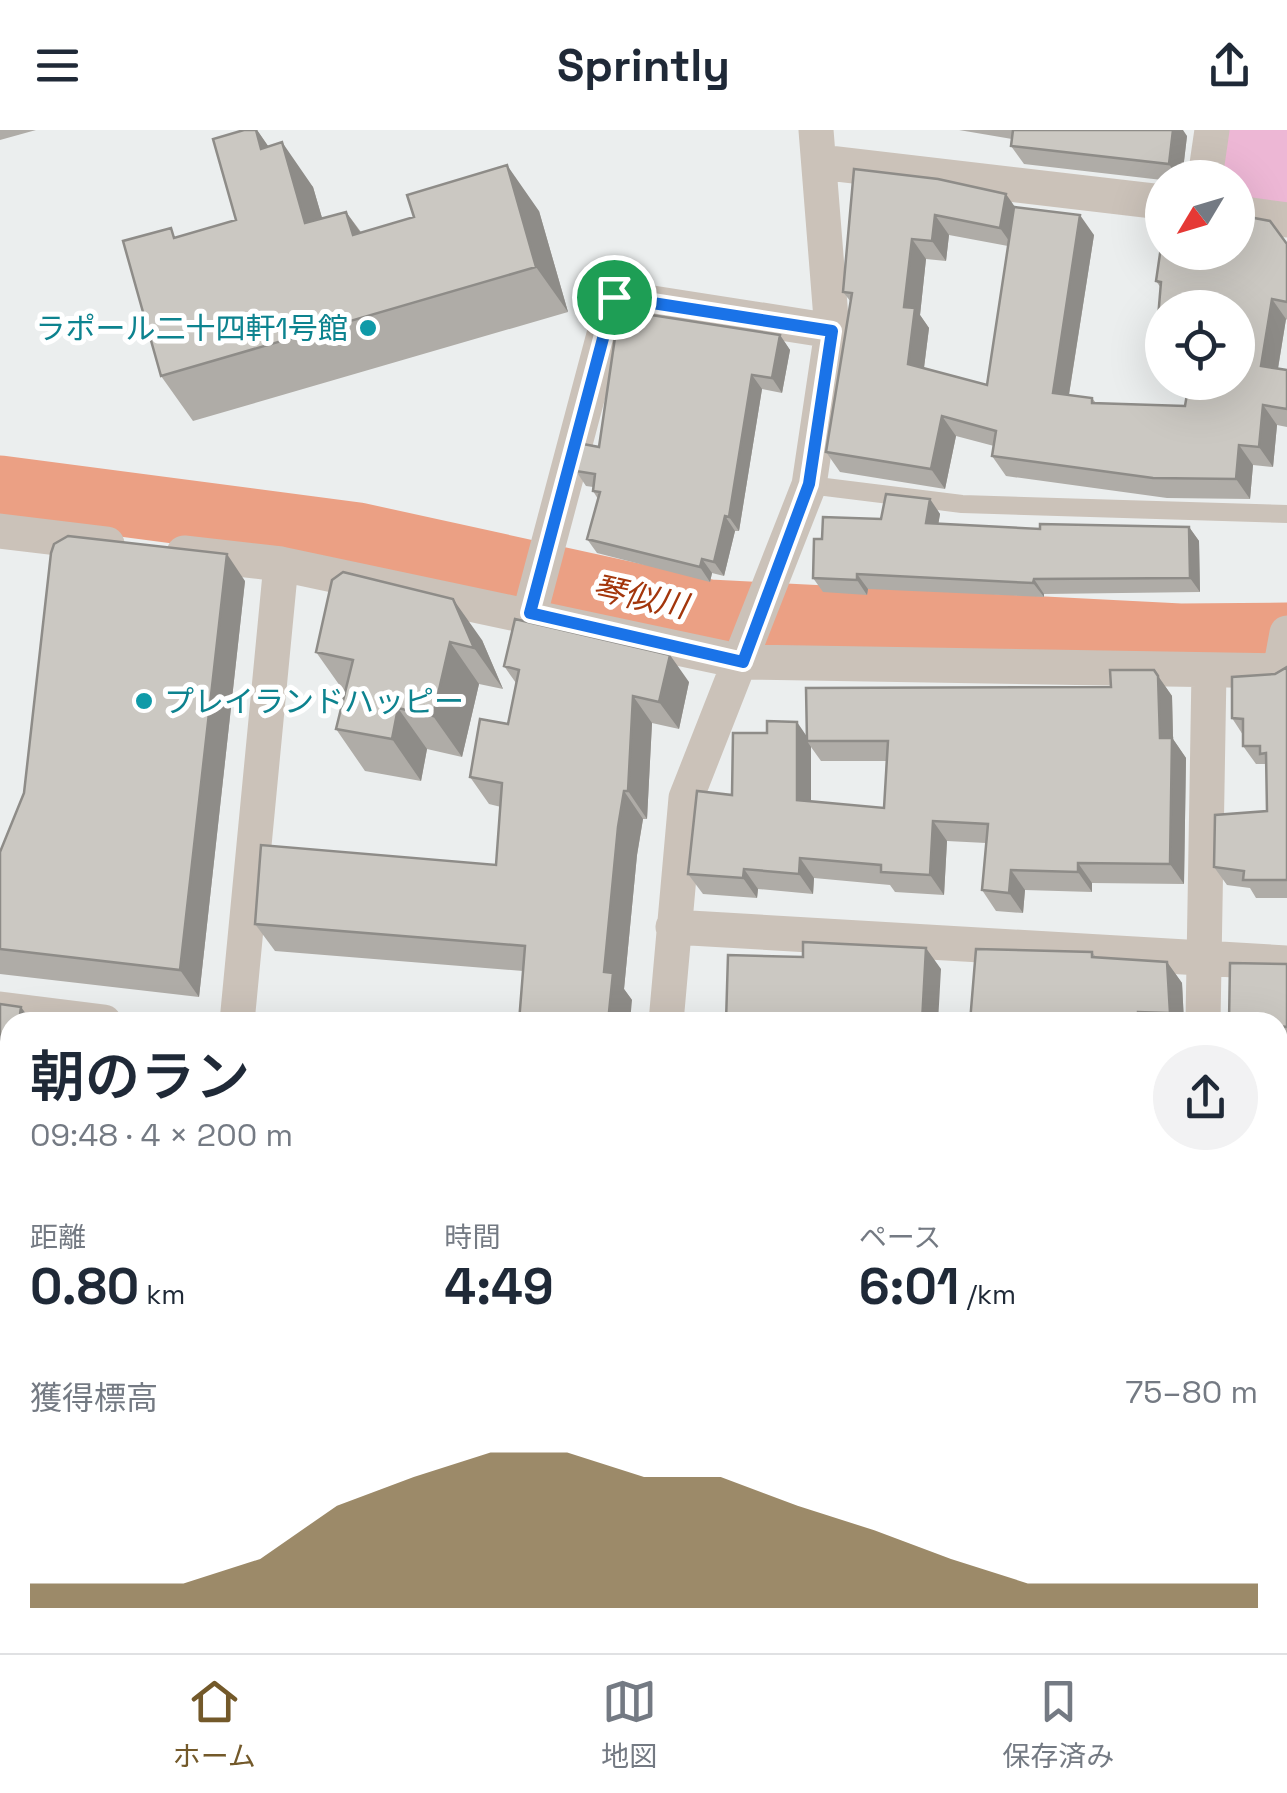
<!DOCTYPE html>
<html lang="ja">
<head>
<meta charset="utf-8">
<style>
  body { margin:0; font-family:"Space Grotesk","Noto Sans JP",sans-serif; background:#f2f2f3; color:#1f2937; height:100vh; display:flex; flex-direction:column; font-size:38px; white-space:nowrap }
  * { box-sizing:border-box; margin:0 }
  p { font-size:32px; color:#747a83 }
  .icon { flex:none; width:55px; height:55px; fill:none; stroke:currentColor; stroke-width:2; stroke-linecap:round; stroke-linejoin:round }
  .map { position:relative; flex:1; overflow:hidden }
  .sheet { position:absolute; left:0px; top:882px; width:1288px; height:642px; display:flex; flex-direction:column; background:#fff; border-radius:30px 30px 0 0; box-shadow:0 10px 40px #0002 }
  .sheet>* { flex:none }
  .needle { width:65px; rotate:232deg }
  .tools { position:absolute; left:1145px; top:30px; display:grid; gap:20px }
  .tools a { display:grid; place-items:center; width:110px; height:110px; border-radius:50%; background:#fff; box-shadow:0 10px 40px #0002; font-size:50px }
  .pin { position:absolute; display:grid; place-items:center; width:85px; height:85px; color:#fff; margin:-42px; border:5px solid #fff; border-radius:50%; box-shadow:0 2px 10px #0007 }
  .round { display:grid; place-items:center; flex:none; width:105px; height:105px; border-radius:52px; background:#f2f2f3 }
  .summary { display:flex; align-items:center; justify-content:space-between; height:170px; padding:0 30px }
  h1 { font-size:55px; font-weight:600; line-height:75px }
  .figures { display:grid; grid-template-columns:repeat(3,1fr); gap:15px; height:170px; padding:10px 30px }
  .figures div { display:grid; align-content:center }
  .figures b { font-size:50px; font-weight:600 }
  .figures small { font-size:28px; font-weight:400 }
  .figures p { font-size:28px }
  .chart { height:280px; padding:20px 30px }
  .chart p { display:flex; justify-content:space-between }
  .chart svg { width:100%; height:180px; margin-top:10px; fill:#73592a; opacity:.7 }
  header { display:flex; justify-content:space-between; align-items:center; height:130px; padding:0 30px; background:#fff; font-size:45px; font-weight:600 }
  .tabs { display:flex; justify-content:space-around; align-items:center; height:140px; border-top:2px solid #e0e1e3; background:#fff; font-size:28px; color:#747a83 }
  .tabs a { display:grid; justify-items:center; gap:5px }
  .tabs .current { color:#73592a }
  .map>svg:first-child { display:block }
</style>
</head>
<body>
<header><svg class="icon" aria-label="menu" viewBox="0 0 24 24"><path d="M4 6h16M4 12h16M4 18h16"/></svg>Sprintly<svg class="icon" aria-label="share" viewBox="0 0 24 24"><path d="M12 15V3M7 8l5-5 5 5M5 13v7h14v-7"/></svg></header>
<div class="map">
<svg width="1287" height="1523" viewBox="0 0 1287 1523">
  <rect width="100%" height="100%" fill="#ebeeee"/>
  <path fill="#edb7d5" d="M1229,0H1287V82L1238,76V48H1220Z"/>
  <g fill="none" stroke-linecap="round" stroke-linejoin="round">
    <path stroke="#eba084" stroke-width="65" d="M0,358L358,405L709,482L1180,506L1287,505"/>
    <path stroke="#cbc2b9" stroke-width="18" d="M809,355L962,374L1287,384"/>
    <path stroke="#cbc2b9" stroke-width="35" d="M820,32L1162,72
      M1205,48L1212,0
      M1238,83L1287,90
      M0,401L107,414
      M184,423L281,434L743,532L1287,541
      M530,483L614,167L832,201
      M1280,541L1287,503
      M673,797L1287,833
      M0,879L104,892
      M237,892L281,434
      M666,892L686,668L809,355L832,201L816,0
      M1203,892L1209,541
      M1278,1219H1287
      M249,1515L250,1523
      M657,1515V1523
      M1134,1523V1515"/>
  </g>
  <path fill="#afaca7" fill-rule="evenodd" d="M0,0H36L0,10Z
    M257,0L268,16L313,57L322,88L346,82L361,102L539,81L568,182L193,291L161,246L236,90Z
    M959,0H1173L1187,6L1182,48H1162V50L1024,34L1011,16L1012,9Z
    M854,39L1016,78L1094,105L1069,265L1092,268L1096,273L1185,276L1238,178H1162V208L1157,200L1161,158L1156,151L1287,114V190L1286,189L1278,239L1287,240V297L1277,295L1273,337L1253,335L1250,369L1167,368L1006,346L992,326L994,316L956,306L945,359L840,342L826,322L851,172L843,162ZM949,105L1008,116L987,255L924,238L929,198L920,185L926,129L946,131Z
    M780,205L790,220L782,263L762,259L739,401H735L724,446L712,443L710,452L597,423L587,409L598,369L593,361V357L586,356L576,341L599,317Z
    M930,369L940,384L938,394L1040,399L1189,397L1199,411L1200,462L1044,464V467L868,459L867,465L823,462L813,448L822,409L881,389Z
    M245,451L199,867L0,844V722Z
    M482,510L503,559L479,554L462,627L427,619L421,651L365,641L336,599L345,563L316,522Z
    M504,536L689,552L679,599L652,593L647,689H643L637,725L624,859L632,870L523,841L275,821L255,794L496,735L501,677L489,674L470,647L508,594L516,553Z
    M1287,537V768H1256L1250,758L1227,755L1214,737L1267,681L1266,634H1256L1243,616V605L1232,588L1275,544Z
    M1158,546L1172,566L1173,609L1186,628L1184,754L1092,753V762L1025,760L1023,783L996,781L982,760L986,713L947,711L944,765L895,762L890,755L814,748L813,764L758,759L757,768L703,764L688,744L732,665L807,606L1111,557ZM811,617L821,631H886L884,678L811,671Z
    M1092,822L1096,827L1167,832L1182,853L1184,892H970Z
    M1287,834V915H1278V892Z
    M0,874L10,892V1077L0,1076Z
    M1278,1255H1287V1476H1278Z
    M274,1515H350V1523H280Z"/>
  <path fill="#8e8c88" d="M256,0H257L286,42L261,19Z
    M1173,0H1183L1187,6L1182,48H1178L1169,34Z
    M282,12L313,57L337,139L305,93Z
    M507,35L539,81L568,182L536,137Z
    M1006,64L1020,84L1014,118L1000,98Z
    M346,82L378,127L353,105Z
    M935,85L949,105L946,131L932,111Z
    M1080,85L1094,105L1066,283L1053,263Z
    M912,109L926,129L920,185L929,198L922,253L908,234L904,177Z
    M1272,169L1286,189L1275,256L1261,236Z
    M780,205L790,220L782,263L772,248Z
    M752,245L762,259L739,401L729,387Z
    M1263,275L1277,295L1273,337L1259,317Z
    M942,286L956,306L945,359L931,339Z
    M1239,315L1253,335L1250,369L1236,349Z
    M930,369L940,384L936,408L926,393Z
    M725,386L735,401L724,446L714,432Z
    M1189,397L1199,411L1200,462L1190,448Z
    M227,424L245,451L199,867L180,840Z
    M702,429L712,443L710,452L700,437Z
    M857,444L868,459L867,465L857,450Z
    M1034,449L1044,464V467L1033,453Z
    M453,469L482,510L503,559L474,518Z
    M450,512L479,554L462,627L433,586Z
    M670,525L689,552L679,599L659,572Z
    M1158,546L1172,566L1173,609L1186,628L1184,754L1170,734L1160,608Z
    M633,566L652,593L647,689L628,661Z
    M398,578L427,619L421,651L392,609Z
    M797,592L810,611H807L811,617V690L797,670Z
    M624,661L643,689L637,725L624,859L632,870L630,892H608L604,842L618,697Z
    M933,691L947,711L944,765L930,745Z
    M800,728L814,748L813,764L799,744Z
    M1078,733L1092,753V762L1078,742Z
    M744,739L758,759L757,768L743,748Z
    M1011,740L1025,760L1023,783L1009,763Z
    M926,818L941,839L938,892H922Z
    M1167,832L1182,853L1184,892H1176L1170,883Z
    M21,877L32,892H19Z
    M1138,882L1145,892H1138Z
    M10,955V1015L3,1005Z
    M339,1515H350V1523H342L339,1519Z
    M428,1515H438L437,1523H427Z
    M1094,1515H1113V1523H1093Z
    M1246,1515H1266V1523H1246Z"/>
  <path fill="#cbc8c2" stroke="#8e8c88" stroke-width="2.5" d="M244,0H256L261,19L282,12L305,93L346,82L353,105L414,87L407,65L507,35L536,137L161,246L123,111L171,98L174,108L236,90L213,9Z
    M1013,0H1173L1169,34L1011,16Z
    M854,39L938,49L1006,64L1000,98L935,85L932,111L912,109L904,177L915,178L908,234L987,255L1014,77L1080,85L1053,263L1092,268V273L1185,276L1189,252H1238V178H1162V201L1157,200L1161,152L1156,151L1161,117L1162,115V122H1238V85L1270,91L1287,114V172L1272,169L1261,236L1287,240V279L1263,275L1259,317L1239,315L1236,349L1153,348L992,326L996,301L942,286L931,339L826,322L852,163L843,162Z
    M619,180L780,205L772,248L752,245L729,387L725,386L714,432L702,429L700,437L587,409L600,362L593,361L595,344L576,341L583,314L599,317Z
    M886,364L930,369L926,393L1040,399V394L1189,397L1190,448L1034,449L1033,453L857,444V450L813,448L814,409H822L823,387L881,389Z
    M68,406L227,424L180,840L0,819V722L24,663L51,423L54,414Z
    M343,442L453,469L474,518L450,512L433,586L398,578L392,609L336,599L353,530L316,522L332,450Z
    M515,489L670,525L659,572L633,566L628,661H624L618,697L604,842L613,843L608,892H519L525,816L255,794L261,715L496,735L502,653L470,647L480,589L508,594L519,540L504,536Z
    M1287,537V750H1243L1244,741L1214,737L1215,685L1267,681L1266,623L1260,624V616H1243V589L1232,588V547L1275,544Z
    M1110,540H1154L1158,546L1160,608H1172L1170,734L1078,733V742L1011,740L1009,763L982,760L988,694L933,691L930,745L881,742V735L800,728L799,744L744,739L743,748L688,744L697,661L732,665L733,603H767V591L797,592V670L884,678L888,611H807L806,558L1111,557Z
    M803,812L926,818L922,892H726L728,825L803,827Z
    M976,819L1092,822V827L1167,832L1170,883L1138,882V892H970Z
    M1230,833L1287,834V897L1278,896V892H1229Z
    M0,874L21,877L19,892H10V955L3,1005L10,1006V1049L0,1047Z
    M1278,1255H1287V1450H1278Z
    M10,1325V1452L0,1388V1326Z
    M274,1515H339V1519Z
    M397,1515H428L427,1523H396Z
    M699,1515H1094L1093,1523H699Z
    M1171,1515H1246V1523H1170Z"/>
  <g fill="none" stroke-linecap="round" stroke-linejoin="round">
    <defs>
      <path id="route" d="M614,167L832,201L809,354L743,532L530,483Z"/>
    </defs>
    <use href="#route" stroke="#fff" stroke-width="20"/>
    <use href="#route" stroke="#1a73e8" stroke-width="12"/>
  </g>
  <g fill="#0f9aa8" stroke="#fff" stroke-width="4">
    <circle cx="368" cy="198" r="10"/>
    <circle cx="144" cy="571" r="10"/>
  </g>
  <g text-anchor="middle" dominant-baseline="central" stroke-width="10" stroke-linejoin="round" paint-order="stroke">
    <g font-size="30" fill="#0d838f" stroke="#fff" text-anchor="end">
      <text x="348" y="198">ラポール二十四軒1号館</text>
      <text x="164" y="571" text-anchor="start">プレイランドハッピー</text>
    </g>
    <g font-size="32" font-style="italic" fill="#a3360c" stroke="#fff">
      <text transform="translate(640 467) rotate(12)">琴似川</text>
    </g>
  </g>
</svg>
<div class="tools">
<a><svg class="needle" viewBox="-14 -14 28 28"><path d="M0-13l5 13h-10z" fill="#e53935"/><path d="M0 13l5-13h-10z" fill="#747a83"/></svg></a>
<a><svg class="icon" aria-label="locate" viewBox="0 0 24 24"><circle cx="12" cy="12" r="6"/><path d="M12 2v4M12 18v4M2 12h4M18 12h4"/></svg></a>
</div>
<div class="pin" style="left:614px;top:167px;background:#1e9e55"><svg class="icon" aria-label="arrive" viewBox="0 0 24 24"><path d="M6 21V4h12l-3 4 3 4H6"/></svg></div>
<section class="sheet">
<div class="summary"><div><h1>朝のラン</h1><p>09:48 · 4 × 200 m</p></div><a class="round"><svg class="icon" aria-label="share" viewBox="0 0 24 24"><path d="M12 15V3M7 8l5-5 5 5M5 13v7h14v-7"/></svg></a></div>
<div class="figures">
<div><p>距離</p><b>0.80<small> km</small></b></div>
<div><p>時間</p><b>4:49</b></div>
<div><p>ペース</p><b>6:01<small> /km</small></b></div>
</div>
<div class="chart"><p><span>獲得標高</span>75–80 m</p>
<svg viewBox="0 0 160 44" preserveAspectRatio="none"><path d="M0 44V38L10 38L20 38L30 32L40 19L50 12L60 6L70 6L80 12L90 12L100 19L110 25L120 32L130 38L140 38L150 38L160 38V44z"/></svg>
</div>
</section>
</div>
<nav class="tabs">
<a class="current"><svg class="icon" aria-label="home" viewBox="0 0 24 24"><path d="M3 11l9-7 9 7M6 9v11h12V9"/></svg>ホーム</a>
<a><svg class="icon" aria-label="map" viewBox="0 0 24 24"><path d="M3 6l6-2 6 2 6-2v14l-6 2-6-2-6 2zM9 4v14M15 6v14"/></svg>地図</a>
<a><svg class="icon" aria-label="saved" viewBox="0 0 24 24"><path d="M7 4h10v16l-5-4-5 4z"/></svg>保存済み</a>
</nav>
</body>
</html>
